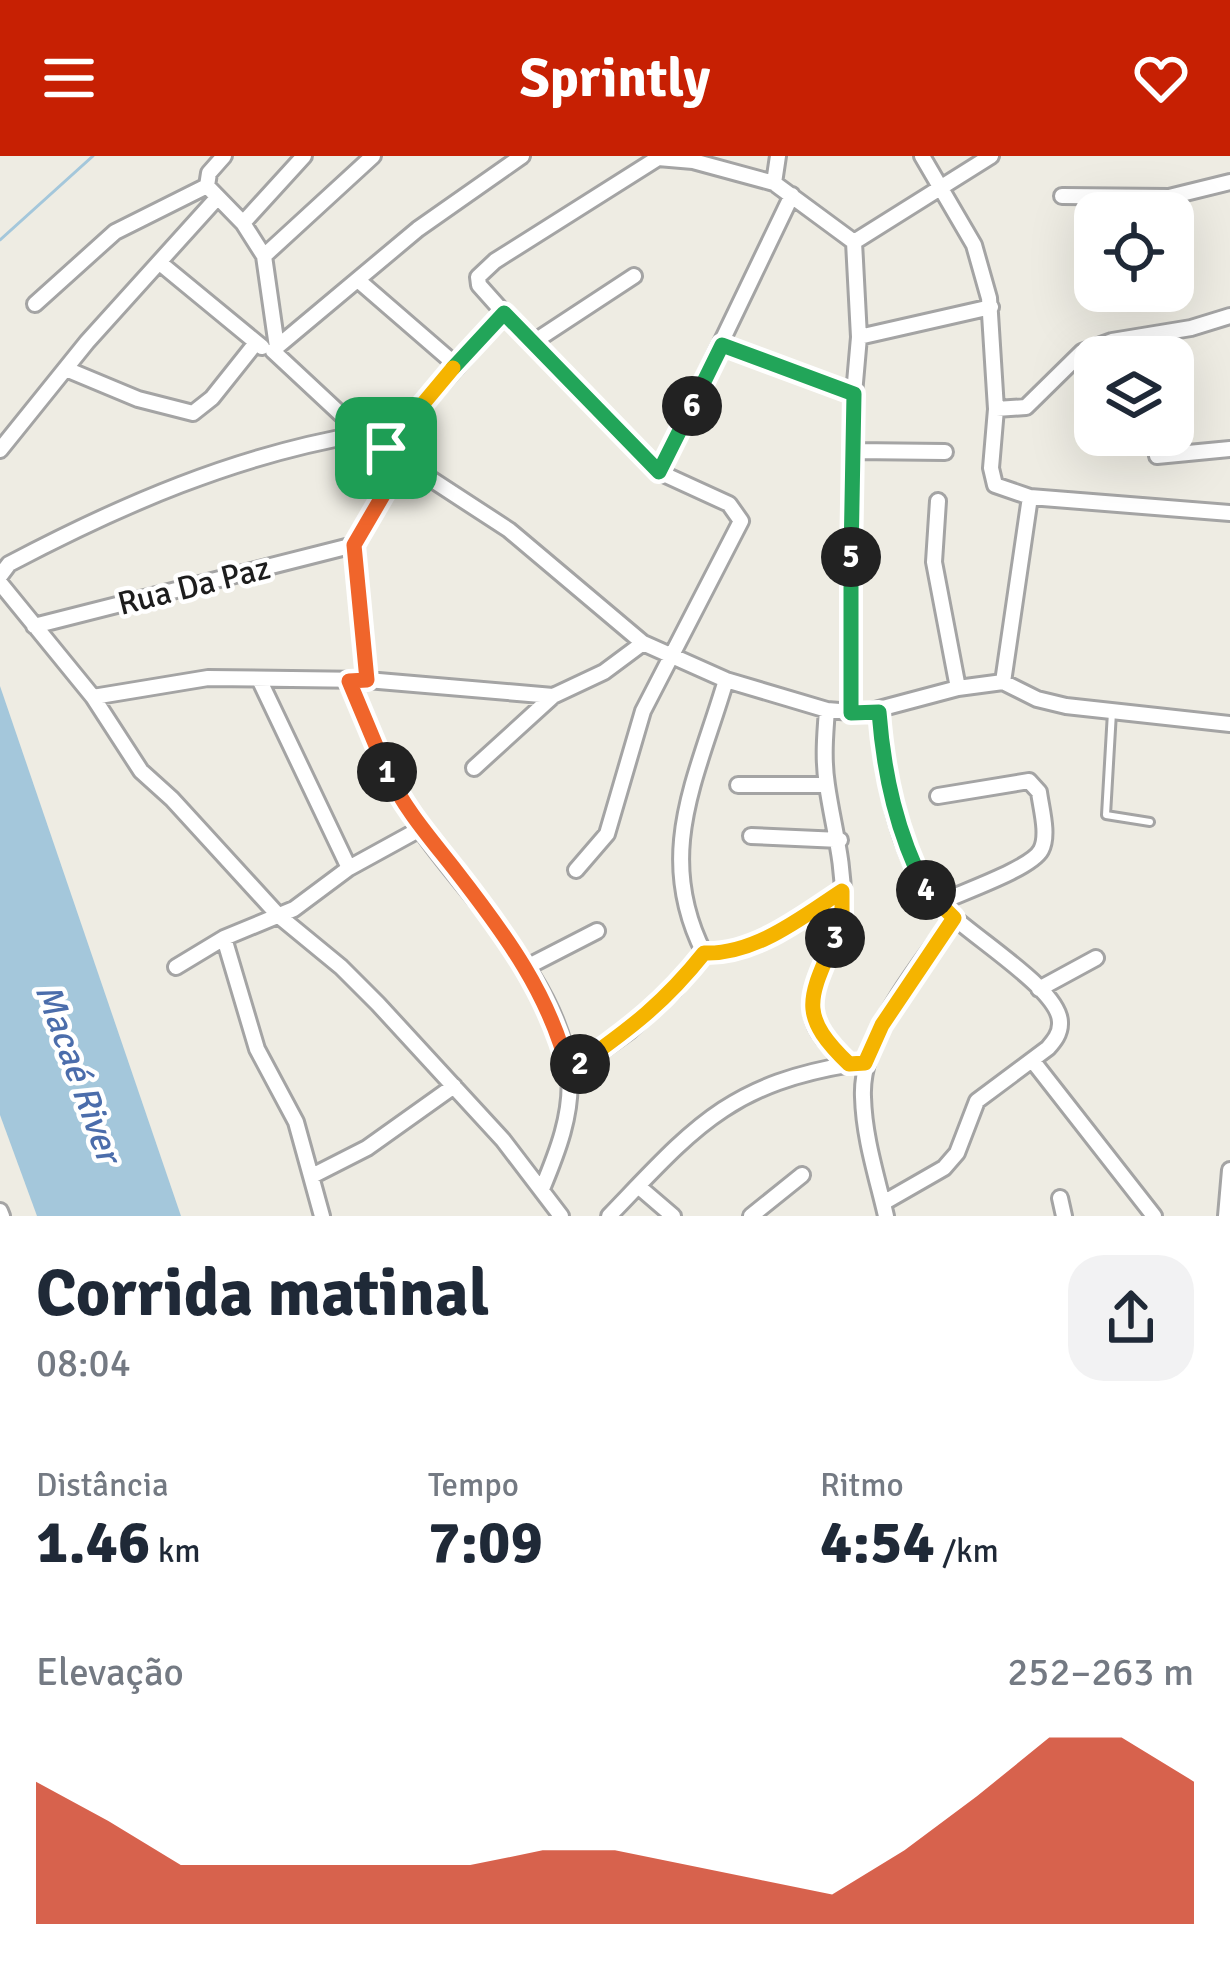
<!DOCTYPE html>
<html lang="pt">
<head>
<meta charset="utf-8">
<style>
  body { margin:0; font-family:Signika,sans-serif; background:#f2f2f3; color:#1f2937; height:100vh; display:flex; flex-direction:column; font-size:45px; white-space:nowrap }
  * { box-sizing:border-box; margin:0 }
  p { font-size:39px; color:#747a83 }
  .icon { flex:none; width:66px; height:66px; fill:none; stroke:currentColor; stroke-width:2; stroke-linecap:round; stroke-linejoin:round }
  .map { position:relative; height:1060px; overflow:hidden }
  .drawer { display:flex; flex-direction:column; background:#fff; flex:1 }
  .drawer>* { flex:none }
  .buttons { position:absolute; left:1074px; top:36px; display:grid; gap:24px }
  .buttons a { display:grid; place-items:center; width:120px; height:120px; border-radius:24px; background:#fff; box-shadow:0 12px 48px #0002; font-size:60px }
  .pin { position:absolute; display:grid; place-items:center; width:102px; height:102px; color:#fff; margin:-51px; border-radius:24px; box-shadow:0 6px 18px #0006 }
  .km { position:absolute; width:60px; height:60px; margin:-30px; border-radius:50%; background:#222; color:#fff; font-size:33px; line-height:60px; text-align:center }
  .round { display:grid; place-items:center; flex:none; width:126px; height:126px; border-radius:36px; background:#f2f2f3 }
  .headline { display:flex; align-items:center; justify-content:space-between; height:204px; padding:0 36px }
  h1 { font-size:66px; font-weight:700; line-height:90px }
  .stats { display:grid; grid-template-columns:repeat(3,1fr); gap:18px; height:204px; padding:12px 36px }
  .stats div { display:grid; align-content:center }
  .stats b { font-size:60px; font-weight:700 }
  .stats small { font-size:33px; font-weight:400 }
  .stats p { font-size:33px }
  .chart { height:336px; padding:24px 36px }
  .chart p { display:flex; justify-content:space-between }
  .chart svg { width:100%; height:216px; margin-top:12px; fill:#c72003; opacity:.7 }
  header { display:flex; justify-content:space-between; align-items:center; height:156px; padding:0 36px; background:#c72003; color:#fff; font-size:54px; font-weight:700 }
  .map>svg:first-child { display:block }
</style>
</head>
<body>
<header><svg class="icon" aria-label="menu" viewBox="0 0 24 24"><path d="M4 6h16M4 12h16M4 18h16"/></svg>Sprintly<svg class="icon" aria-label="heart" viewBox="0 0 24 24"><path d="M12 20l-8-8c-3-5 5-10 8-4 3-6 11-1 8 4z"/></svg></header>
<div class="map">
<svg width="1230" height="1060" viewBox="0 0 1230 1060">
  <rect width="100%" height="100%" fill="#eeece3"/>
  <path fill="#a4c7db" d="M0,530L181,1060H37L0,959Z"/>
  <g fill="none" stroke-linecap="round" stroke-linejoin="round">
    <path stroke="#a4c7db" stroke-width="3" d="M0,84L93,0"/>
    <defs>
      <path id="lane" d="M1112,556L1106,659L1150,666"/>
      <path id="street" d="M224,0L209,17L207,30L243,67L264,100L277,191L273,195L362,278L509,374L643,487L726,524L827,554L864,557L958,532L1003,526L1037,543L1066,550L1230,568
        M778,0L774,27L854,86L859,181L854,238L851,557
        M922,0L974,89L989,142L996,253L991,312L995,329L1030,341L1230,357
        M1062,40L1169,41L1230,26
        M243,67L304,0
        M854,86L991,0
        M264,100L373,0
        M160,107L262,191
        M359,125L456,209
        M35,148L115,76L207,30
        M859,181L991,151
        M532,187L634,120
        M722,189L854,238
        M277,191L418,73L522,0
        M66,213L138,243L193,257L212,242L255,188
        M996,253L1026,251L1082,196L1112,185L1191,172L1230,160
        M386,292L504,157
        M0,294L87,186L217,42
        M854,295L945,296
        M1157,300L1230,293
        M659,316L792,39
        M938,345L934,406L958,532
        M0,420L9,408C121,349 236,299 362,278
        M0,427L93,541L141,615L172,643L279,760L341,811L378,848L503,984L561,1060
        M34,470L354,389
        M259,523L349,712
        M367,524L354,389L403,305
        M349,525C369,573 387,623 416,667C467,743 559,821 569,917C573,957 557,997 542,1033
        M1003,526L1030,341
        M93,541L208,522L367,524L553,540L604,516L643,487
        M827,554C825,579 823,604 827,629C833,671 844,705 843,749C841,787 809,818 812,856C814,878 834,894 849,908
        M879,556C884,617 893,680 926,733C948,769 1063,830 1060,868C1060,878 1054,885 1048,892L977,945L957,997L944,1012L883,1047
        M474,612L553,540
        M738,629H827
        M751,680L840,684
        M576,714L607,678L643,555L741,365L729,348L659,316L504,157L479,129L478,121L495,105L658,2L693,5L774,27
        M937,748C959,737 1031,713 1041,694C1049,679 1041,652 1039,636L1029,625L938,640
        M224,782L257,893L296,966L322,1060
        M704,797C654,698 697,622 726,524
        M176,811L224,782L294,753L349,712L420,673
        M525,812L597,775
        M1039,833L1096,802
        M1032,904L1154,1060
        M569,918L629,875L675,833L704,797C755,798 801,762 842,735
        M312,1020L367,992L454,930
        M638,1030L673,1060
        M1060,1042L1064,1060
        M0,1055L2,1060
        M609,1060C692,974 727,928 852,908
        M751,1060L802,1019
        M886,1060C877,1021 864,982 863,941C860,881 919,809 954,762
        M1226,1060L1230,1014"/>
    </defs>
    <use href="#lane" stroke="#a4a4a4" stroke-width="12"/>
    <use href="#street" stroke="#a4a4a4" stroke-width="20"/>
    <use href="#lane" stroke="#fff" stroke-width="6"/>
    <use href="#street" stroke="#fff" stroke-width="14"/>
  </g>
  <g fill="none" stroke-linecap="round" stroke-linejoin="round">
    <defs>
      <path id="split-1" d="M386,292L403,305L354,389L367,524L349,525L387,616"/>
      <path id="split-2" d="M387,616C405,654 431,683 456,715C505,778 551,840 569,918L580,908"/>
      <path id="split-3" d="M580,908C631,872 665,846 704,797C755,799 802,761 842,735V760L835,782"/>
      <path id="split-4" d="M835,782C809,843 797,858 849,908L865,907L882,869L954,762L926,734"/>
      <path id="split-5" d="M851,401V557L879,556C884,620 897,677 926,734"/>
      <path id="split-6" d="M692,250L722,189L854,238L851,401"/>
      <path id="split-7" d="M453,212L504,157L659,316L692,250"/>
      <path id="split-8" d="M386,292L453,212"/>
    </defs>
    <use href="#split-1" stroke="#fff" stroke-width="24"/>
    <use href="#split-2" stroke="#fff" stroke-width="24"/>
    <use href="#split-3" stroke="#fff" stroke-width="24"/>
    <use href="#split-4" stroke="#fff" stroke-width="24"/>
    <use href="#split-5" stroke="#fff" stroke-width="24"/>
    <use href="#split-6" stroke="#fff" stroke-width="24"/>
    <use href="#split-7" stroke="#fff" stroke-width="24"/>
    <use href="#split-8" stroke="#fff" stroke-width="24"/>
    <use href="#split-1" stroke="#f0652b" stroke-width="15"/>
    <use href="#split-2" stroke="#f0652b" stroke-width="15"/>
    <use href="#split-3" stroke="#f5b400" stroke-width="15"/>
    <use href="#split-4" stroke="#f5b400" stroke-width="15"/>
    <use href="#split-5" stroke="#22a559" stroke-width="15"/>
    <use href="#split-6" stroke="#22a559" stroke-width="15"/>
    <use href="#split-7" stroke="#22a559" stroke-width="15"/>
    <use href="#split-8" stroke="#f5b400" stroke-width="15"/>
  </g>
  <g text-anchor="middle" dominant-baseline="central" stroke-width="9" stroke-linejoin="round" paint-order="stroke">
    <g font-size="33" fill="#1d1d1d" stroke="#fff">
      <text transform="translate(194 430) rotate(-14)">Rua Da Paz</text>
    </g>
    <g font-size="36" font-style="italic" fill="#4b6dab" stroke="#fff">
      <text transform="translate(78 917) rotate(70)">Macaé River</text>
    </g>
  </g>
</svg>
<div class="buttons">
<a><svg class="icon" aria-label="locate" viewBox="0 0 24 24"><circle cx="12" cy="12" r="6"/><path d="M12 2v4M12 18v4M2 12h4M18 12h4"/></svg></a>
<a><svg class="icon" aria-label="layers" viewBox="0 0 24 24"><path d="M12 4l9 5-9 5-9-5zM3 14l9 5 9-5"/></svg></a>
</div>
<div class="pin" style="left:386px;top:292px;background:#1e9e55"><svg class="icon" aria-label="arrive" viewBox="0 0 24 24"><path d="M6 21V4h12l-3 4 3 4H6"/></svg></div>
<b class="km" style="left:387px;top:616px">1</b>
<b class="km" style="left:580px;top:908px">2</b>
<b class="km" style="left:835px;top:782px">3</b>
<b class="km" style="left:926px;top:734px">4</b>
<b class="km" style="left:851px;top:401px">5</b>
<b class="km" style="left:692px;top:250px">6</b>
</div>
<section class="drawer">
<div class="headline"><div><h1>Corrida matinal</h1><p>08:04</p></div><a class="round"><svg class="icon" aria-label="share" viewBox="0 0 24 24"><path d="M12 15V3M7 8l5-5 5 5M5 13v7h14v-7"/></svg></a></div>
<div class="stats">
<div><p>Distância</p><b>1.46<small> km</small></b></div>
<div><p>Tempo</p><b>7:09</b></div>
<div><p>Ritmo</p><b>4:54<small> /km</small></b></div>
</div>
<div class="chart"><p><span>Elevação</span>252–263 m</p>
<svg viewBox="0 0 160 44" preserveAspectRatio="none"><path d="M0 44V15L10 23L20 32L30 32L40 32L50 32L60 32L70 29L80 29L90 32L100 35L110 38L120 29L130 18L140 6L150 6L160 15V44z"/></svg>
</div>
</section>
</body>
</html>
